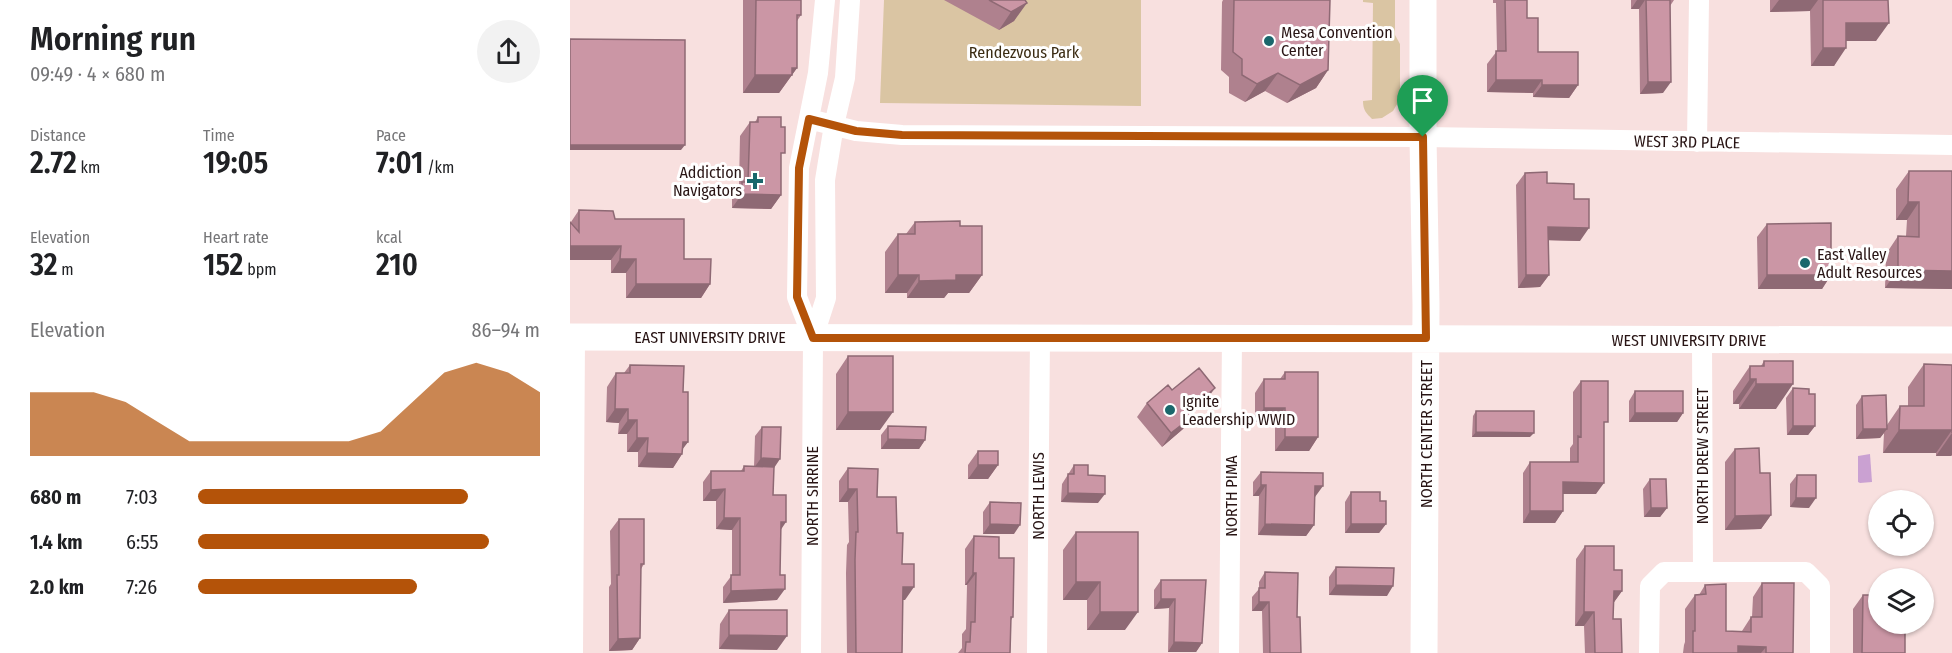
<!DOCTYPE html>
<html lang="en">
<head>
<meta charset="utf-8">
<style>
  body { margin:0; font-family:"Fira Sans Condensed",sans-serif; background:#f2f2f2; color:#202124; height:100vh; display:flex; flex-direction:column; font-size:22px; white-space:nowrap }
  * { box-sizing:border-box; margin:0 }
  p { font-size:20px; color:#757577 }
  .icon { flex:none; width:33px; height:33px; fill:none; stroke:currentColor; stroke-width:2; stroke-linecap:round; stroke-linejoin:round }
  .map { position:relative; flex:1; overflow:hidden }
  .sheet { display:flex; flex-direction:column; background:#fff; width:570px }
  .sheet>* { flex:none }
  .tools { position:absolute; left:1298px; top:490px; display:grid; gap:12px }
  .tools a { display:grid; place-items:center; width:66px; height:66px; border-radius:50%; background:#fff; box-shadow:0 2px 4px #0004; font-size:30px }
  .pin { position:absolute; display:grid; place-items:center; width:51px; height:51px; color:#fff; margin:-62px -26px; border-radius:50% 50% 50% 0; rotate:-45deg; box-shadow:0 0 6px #0007 }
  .pin .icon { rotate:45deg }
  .round { display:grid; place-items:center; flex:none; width:63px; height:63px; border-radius:32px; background:#f2f2f2 }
  .overview { display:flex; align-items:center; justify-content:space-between; height:102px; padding:0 30px }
  h1 { font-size:33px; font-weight:600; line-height:45px }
  .metrics { display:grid; grid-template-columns:repeat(3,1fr); gap:9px; height:102px; padding:6px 30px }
  .metrics div { display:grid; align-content:center }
  .metrics b { font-size:30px; font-weight:600 }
  .metrics small { font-size:16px; font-weight:400 }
  .metrics p { font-size:16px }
  .chart { height:168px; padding:12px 30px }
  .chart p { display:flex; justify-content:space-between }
  .chart svg { width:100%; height:108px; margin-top:6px; fill:#b45309; opacity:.7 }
  ul { padding:0 30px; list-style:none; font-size:20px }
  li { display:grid; grid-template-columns:96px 72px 1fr; align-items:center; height:45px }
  li i { height:15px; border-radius:8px; background:#b45309 }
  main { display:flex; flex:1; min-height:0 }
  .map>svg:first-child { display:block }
</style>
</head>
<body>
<main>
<section class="sheet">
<div class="overview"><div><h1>Morning run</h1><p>09:49 · 4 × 680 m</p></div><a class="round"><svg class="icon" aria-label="share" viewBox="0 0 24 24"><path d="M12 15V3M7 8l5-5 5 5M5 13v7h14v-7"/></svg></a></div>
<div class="metrics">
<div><p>Distance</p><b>2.72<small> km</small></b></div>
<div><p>Time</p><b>19:05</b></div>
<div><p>Pace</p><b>7:01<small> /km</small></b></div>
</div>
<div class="metrics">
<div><p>Elevation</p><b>32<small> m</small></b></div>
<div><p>Heart rate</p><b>152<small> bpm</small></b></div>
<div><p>kcal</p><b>210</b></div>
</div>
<div class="chart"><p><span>Elevation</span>86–94 m</p>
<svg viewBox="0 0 160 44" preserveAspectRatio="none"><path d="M0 44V18L10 18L20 18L30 22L40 30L50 38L60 38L70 38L80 38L90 38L100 38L110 34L120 22L130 10L140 6L150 10L160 18V44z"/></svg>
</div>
<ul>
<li><b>680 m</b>7:03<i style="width:79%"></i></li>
<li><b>1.4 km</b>6:55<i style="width:85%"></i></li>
<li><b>2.0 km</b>7:26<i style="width:64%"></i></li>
</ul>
</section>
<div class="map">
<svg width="1382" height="653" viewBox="0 0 1382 653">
  <rect width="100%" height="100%" fill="#f8e0df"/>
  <path fill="#dac5a3" d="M314,0H571V106L310,103Z
    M793,0H825V35L830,44V99L823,111L812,118L802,119C796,113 793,110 793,101L802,100L803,3L793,2Z"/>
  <path fill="#caa1d2" d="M1300,454L1302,482L1290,483L1288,482V456Z"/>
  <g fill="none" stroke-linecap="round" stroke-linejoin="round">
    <path stroke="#fff" stroke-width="20" d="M239,119L286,131L332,135L853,137L1382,145
      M1127,142L1129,0
      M243,338L227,297L229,168L248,73L255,0
      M1132,340L1133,572
      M3,653L5,337
      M241,653L243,338L256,298L255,180L264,125L275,78L280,0
      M467,653L470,338
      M659,653L662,339
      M1079,653L1080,586L1094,572H1236L1250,586V653"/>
    <path stroke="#fff" stroke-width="27" d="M853,0V137L856,305L854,653
      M0,337L1382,340"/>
  </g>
  <path fill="#af818e" d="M173,0H231V15L227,21V68L209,93H173Z
    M374,0H455L444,21L429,30Z
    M653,0H760L758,70L746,88L717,103L695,91L675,102L659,93V77L651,70L652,2Z
    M923,0H957V18L968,52L1008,85L999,98L963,97V93L917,92V64L927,51L926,3H923Z
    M1061,0H1104L1100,6L1093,93L1070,94L1069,9H1061Z
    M1200,0H1318L1306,41H1276L1264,66H1241L1240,11L1200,12Z
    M188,117L211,159V195L201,209L162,208V196L169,186L170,136L180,122H185Z
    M1339,171L1382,289L1315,288L1316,254L1328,236H1336L1337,220H1326V189Z
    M955,173L977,183L1004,199L1010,241L978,240L979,275L970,287L948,288L946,185Z
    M9,210L45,219L114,259L140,284L131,298H56V273H41V260H0L1,222Z
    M345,222L390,226L412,275L399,293H378L374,298H337V293H315V252L328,234H336Z
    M1197,224L1261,275L1252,289H1188L1187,237Z
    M278,356L310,430H266V374Z
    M1194,361L1206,409H1169V404H1163V391L1180,366H1191Z
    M1354,364L1382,365V455L1381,456H1366V453H1313L1314,433L1310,438L1286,439V405L1292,396L1317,425L1330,406H1338V387Z
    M60,365L113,392L118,442L112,449V454L103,468L68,467V452H57V434H48L49,423L36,422L37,387L46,373H54Z
    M715,372L748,437L739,451H705V422H685V393L694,379H710Z
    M1011,381L1034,427L1026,494H993V511L985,523H953V473L960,462H1000V448L1003,444V392Z
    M1223,388L1239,394L1245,426L1238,435H1217L1216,398Z
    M602,390L635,402L621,414L613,429L592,447L567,417L577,403Z
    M1065,391L1113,413L1107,422H1059V401Z
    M906,411L960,437H902L903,416Z
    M318,426L355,440L349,449H311V435Z
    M192,427L204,468L203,495L211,529L207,600L153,603V587L162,575V530L146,529V501H133V482L141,471H171L174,466L184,467L185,436Z
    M1165,449L1190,473L1201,515L1191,529L1155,530V462Z
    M408,451L428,465L418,479H398V465Z
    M504,465L518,475L528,503L491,502L492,484Z
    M278,468L307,497L327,533L332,564L335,600H333L332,653H277L276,573L277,545L279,542L278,502H269V481Z
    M691,472L745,497L744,525L736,536L688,535L689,496H683V482Z
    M1227,475L1239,508L1220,507V484Z
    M1080,479L1097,508L1090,517H1074L1073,489Z
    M781,492L810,501L816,524L809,533H775V502Z
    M420,502L444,534H413V512Z
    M49,519L74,564L71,569L70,638L62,650L39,651V587L41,584L40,531Z
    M506,532L555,630H517V600H493V550Z
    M404,536L429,558L443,617L441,620L440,653H388L392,648V634L396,629L397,585H395V549Z
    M1015,546L1044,570L1052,591L1044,602L1043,619L1052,653H1015L1014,626H1005L1006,559Z
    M766,567L817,596L759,595V577Z
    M695,572L727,617L731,653H693L692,611H682V597L689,589V582Z
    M591,580H636L632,643L626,652H598L599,608L584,609V590Z
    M1192,583L1223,653H1113L1114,645L1115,642V609L1125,595H1129L1135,585L1156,631H1172L1181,617H1182L1183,597Z
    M1293,595L1335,653H1283V609Z
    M159,610L207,650L149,649L150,624Z"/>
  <path fill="#8e6974" d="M1067,0H1075L1069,9H1061Z
    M1209,0H1248L1240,11L1200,12Z
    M457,3L444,21L429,30L441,12Z
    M1276,23H1319L1306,41H1263Z
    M1253,48H1276L1264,66H1241Z
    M222,68H227L209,93H173L185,75Z
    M758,70L746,88L717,103L730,85Z
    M708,73L695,91L675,102L687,84Z
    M926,80H972L963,93L917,92Z
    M1078,82H1101L1093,93L1070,94Z
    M972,85H1008L999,98L963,97Z
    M0,145H115L111,150H0Z
    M172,194L211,195L201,209L162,208Z
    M1338,202H1349L1337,220H1326Z
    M978,227L1019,228L1010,241L969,240Z
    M0,246H51L41,260H0Z
    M50,259H66L56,273H41Z
    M1328,270L1382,271V289L1315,288Z
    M328,275H349L337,293H315Z
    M386,275H412L399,293H378L374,298H337L349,281Z
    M956,275H979L970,287L948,288Z
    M1197,275H1261L1252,289H1188Z
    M66,284H140L131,298H56Z
    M1180,379H1186L1169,404H1163Z
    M1186,384H1223L1206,409H1169Z
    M645,388L635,402L609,424L618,410Z
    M694,408H715L705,422H685Z
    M45,409H58L49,423L36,422Z
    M278,412H323L310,430H266Z
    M1065,413H1113L1107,422H1059Z
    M623,416L613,429L592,447L601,433Z
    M58,420H67L57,434H48Z
    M1223,426H1245L1238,435H1217Z
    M1293,429H1317L1310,438L1286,439Z
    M1329,430H1382L1366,453H1313Z
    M906,432L964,433L960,437H902Z
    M1382,433V455L1381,456H1366Z
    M715,437H748L739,451H705Z
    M67,438H78L68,452H57Z
    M318,439L355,440L349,449H311Z
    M113,442H118L109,454H112L103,468L68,467L77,453Z
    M191,458L210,459L204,468H184Z
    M408,465H428L418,479H398Z
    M993,482L1034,483L1026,494H985Z
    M691,485H696L689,496H683Z
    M745,486H753L745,497H737Z
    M155,489L146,501H133L141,490Z
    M278,489H287L278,502H269Z
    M498,493L535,494L528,503L491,502Z
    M1226,498H1246L1239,508L1220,507Z
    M1081,508H1097L1090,517H1074Z
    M960,511H993L985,523H953Z
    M1201,515L1191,529L1155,530L1165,516Z
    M154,518H170L162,530L146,529Z
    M211,522H216L208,534Z
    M420,524L450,525L444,534H413Z
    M695,524L744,525L736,536L688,535Z
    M781,524H816L809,533H775Z
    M403,573H406L397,585H395Z
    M506,582H530L517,600H493Z
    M766,585L823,586L817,596L759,595Z
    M333,587H344L335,600H324Z
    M215,589L207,600L153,603L161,591Z
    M1044,591H1052L1042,605Z
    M591,599H605L599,608L584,609Z
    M689,602H699L692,611H682Z
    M530,612H568L555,630H517Z
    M1014,612H1024L1014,626H1005Z
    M159,635L217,636L207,650L149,649Z
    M70,638L62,650L39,651L48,639Z
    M604,642L632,643L626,652H598Z
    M1168,646L1196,647L1191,653H1163Z"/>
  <path fill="#cb96a5" stroke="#8e6974" stroke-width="1.5" d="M186,0H231V15H227V68H222V75H185Z
    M419,0H455L457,3L441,12Z
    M664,0H760L758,70L730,85L708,73L687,84L672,75V59L663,52Z
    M935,0H957V18H968V52H1008V85H972V80H926V51H936Z
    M1076,0H1100L1101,82H1078Z
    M1253,0H1318L1319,23H1276V48H1253Z
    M0,39L115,40V145H0Z
    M188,117H211V127H215V153H211V195L172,194V182H178L180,122H188Z
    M1339,171H1382V271L1328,270V236L1349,237V202H1338Z
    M977,172V183L1004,184V199H1019V228L978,227L979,275H956L955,173Z
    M9,210L43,211L45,219H114V259H141L140,284H66V259H50L51,246H0V222L9,232Z
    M390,221V226H412V275H386V280L349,281V275H328V234H345V222Z
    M1261,223V275H1197V224Z
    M278,356H323V412H278Z
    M1194,361H1223V384H1186V379H1180V366H1194Z
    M1354,364L1382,365V433V430H1329L1330,406H1354Z
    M60,365L114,366L113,392H118V442H113L112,454L77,453L78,438H67V420H58V409H45L46,373H60Z
    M629,368L645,388L618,410L623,416L601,433L577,403L598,385L602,390Z
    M715,372H748V437H715V408H694V379H715Z
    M1011,381H1038V422H1034V483L993,482V511H960V462H1008V436L1011,437Z
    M1223,388L1239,389V394H1245V426H1223Z
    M1065,391H1113V413H1065Z
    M1316,395L1317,429H1293L1292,396Z
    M906,411H964V433L906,432Z
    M318,426L356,427L355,440L318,439Z
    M192,427H211L210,459L191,458Z
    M1189,448L1190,473H1200L1201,515L1165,516V449Z
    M408,451H428V465H408Z
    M504,465H518V475L535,476V494L498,493V474H504Z
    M174,466L204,467L203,495H216V522H211L210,575H215V589L161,591V575H170V518H154L155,489L141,490V471H174Z
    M278,468L308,469L307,497H326L327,533H333L332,564H344V587H333L332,653H286L285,560L286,532H288L287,489H278Z
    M691,472L753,473V486H745L744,525L695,524L696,485H691Z
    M1227,475H1246V498H1226Z
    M1080,479H1096L1097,508H1081Z
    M781,492H810V501H816V524H781Z
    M420,502L451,503L450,525L420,524Z
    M49,519H74V564H71L70,638L48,639L47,575H49Z
    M506,532H568V612H530V582H506Z
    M404,536L429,537V558H444L443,617H441L440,653H395L396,642H400L401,622H405L406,573H403Z
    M1015,546H1044V570H1052V591H1044L1043,619H1051L1052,653H1025L1024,612H1014Z
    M766,567L824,568L823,586L766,585Z
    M695,572L728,573L727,617H730L731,653H700L699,602H689V588H695Z
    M591,580H636L632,643L604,642L605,599H591Z
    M1192,583H1224L1223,653H1196V647L1168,646V653H1123V631H1125V595L1136,594L1135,585L1156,584V631L1181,632V617H1192Z
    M1293,595H1308V624H1335V653H1292Z
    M159,610H217V636L159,635Z"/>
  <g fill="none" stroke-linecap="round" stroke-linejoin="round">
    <defs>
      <path id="route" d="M239,119L286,131L332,135L853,137L856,338H243L227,297L229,168Z"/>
    </defs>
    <use href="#route" stroke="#fff" stroke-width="12"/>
    <use href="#route" stroke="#b45309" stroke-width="8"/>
  </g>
  <g fill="#1a676c" stroke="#fff" stroke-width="2">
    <circle cx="699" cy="41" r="6"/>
    <path d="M182 172h6v6h6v6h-6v6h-6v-6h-6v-6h6z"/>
    <circle cx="1235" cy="263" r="6"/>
    <circle cx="600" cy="410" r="6"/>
  </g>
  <g text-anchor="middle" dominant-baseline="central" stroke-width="6" stroke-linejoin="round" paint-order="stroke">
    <g font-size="16" fill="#281414" stroke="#fff" text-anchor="start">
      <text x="711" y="32">Mesa Convention<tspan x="711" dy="18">Center</tspan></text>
      <text x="172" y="172" text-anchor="end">Addiction<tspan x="172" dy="18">Navigators</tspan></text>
      <text x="1247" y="254">East Valley<tspan x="1247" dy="18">Adult Resources</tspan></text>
      <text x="612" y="401">Ignite<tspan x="612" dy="18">Leadership WWID</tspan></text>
    </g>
    <g font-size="16" fill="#3b2c13" stroke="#fff">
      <text x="454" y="52">Rendezvous Park</text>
    </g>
    <g font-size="16" fill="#281414" stroke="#fff">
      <text transform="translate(1117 142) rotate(1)">WEST 3RD PLACE</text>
      <text x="140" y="337">EAST UNIVERSITY DRIVE</text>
      <text x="1119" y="340">WEST UNIVERSITY DRIVE</text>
      <text transform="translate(856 434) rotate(-90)">NORTH CENTER STREET</text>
      <text transform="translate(1132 456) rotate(-90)">NORTH DREW STREET</text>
      <text transform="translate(242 496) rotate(-90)">NORTH SIRRINE</text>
      <text transform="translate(468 496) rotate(-90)">NORTH LEWIS</text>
      <text transform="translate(661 496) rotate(-90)">NORTH PIMA</text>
    </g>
  </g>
</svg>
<div class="tools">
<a><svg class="icon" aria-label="locate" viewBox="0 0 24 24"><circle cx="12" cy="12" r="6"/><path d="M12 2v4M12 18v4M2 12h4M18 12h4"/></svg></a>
<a><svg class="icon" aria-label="layers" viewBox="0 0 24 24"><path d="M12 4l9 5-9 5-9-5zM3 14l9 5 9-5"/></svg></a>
</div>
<div class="pin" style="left:853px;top:137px;background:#1e9e55"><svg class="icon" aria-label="arrive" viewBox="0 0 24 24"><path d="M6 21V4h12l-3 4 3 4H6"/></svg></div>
</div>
</main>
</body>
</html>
